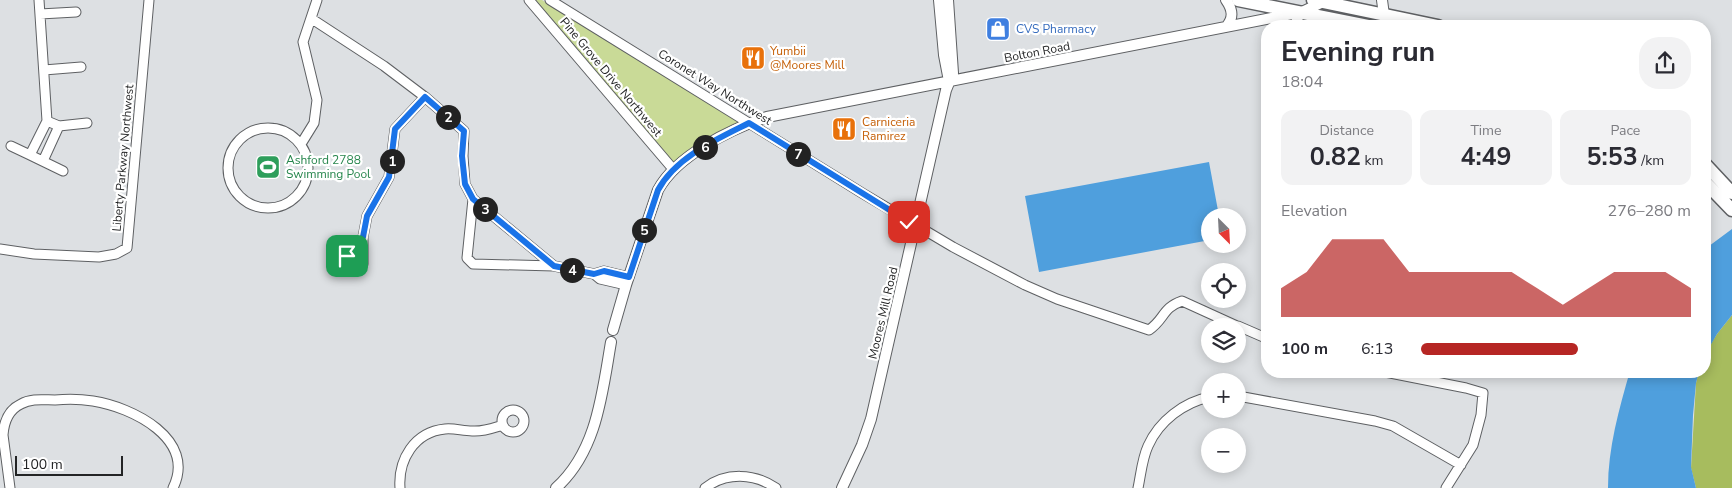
<!DOCTYPE html>
<html lang="en">
<head>
<meta charset="utf-8">
<style>
  body { margin:0; font-family:"Nunito Sans",sans-serif; background:#f2f2f3; color:#2b2b33; height:100vh; display:flex; flex-direction:column; font-size:19px; white-space:nowrap }
  * { box-sizing:border-box; margin:0 }
  p { font-size:16px; color:#7c7c81 }
  .icon { flex:none; width:28px; height:28px; fill:none; stroke:currentColor; stroke-width:2; stroke-linecap:round; stroke-linejoin:round }
  .map { position:relative; flex:1; overflow:hidden }
  .side { position:absolute; left:1261px; top:20px; width:450px; height:358px; display:flex; flex-direction:column; background:#fff; border-radius:20px; box-shadow:0 2px 12px #0003 }
  .side>* { flex:none }
  .needle { width:32px; rotate:156deg }
  .buttons { position:absolute; left:1201px; top:208px; display:grid; gap:10px }
  .buttons a { display:grid; place-items:center; width:45px; height:45px; border-radius:50%; background:#fff; box-shadow:0 2px 12px #0003; font-size:25px }
  .scale { position:absolute; left:15px; bottom:12px; width:108px; box-sizing:border-box; padding-left:5px; border:2px solid #232425; border-top:0; font-size:14px; line-height:18px; white-space:nowrap; color:#232425; -webkit-text-stroke:4px #fff; paint-order:stroke }
  .pin { position:absolute; display:grid; place-items:center; width:42px; height:42px; color:#fff; margin:-21px; border-radius:10px; box-shadow:0 2px 8px #0006 }
  .km { position:absolute; width:25px; height:25px; margin:-12px; border-radius:50%; background:#222; color:#fff; font-size:14px; line-height:25px; text-align:center }
  .round { display:grid; place-items:center; flex:none; width:52px; height:52px; border-radius:20px; background:#f2f2f3 }
  .head { display:flex; align-items:center; justify-content:space-between; height:85px; padding:0 20px }
  h1 { font-size:28px; font-weight:700; line-height:38px }
  .metrics { display:grid; grid-template-columns:repeat(3,1fr); gap:8px; height:85px; padding:5px 20px }
  .metrics div { display:grid; align-content:center; border-radius:12px; background:#f2f2f3; text-align:center }
  .metrics b { font-size:25px; font-weight:700 }
  .metrics small { font-size:14px; font-weight:400 }
  .metrics p { font-size:14px }
  .chart { height:140px; padding:10px 20px }
  .chart p { display:flex; justify-content:space-between }
  .chart svg { width:100%; height:90px; margin-top:5px; fill:#b62624; opacity:.7 }
  ul { padding:0 20px; list-style:none; font-size:16px }
  li { display:grid; grid-template-columns:80px 60px 1fr; align-items:center; height:38px }
  li i { height:12px; border-radius:6px; background:#b62624 }
  .map>svg:first-child { display:block }
</style>
</head>
<body>
<div class="map">
<svg width="1732" height="488" viewBox="0 0 1732 488">
  <rect width="100%" height="100%" fill="#dde0e3"/>
  <path fill="#c9da97" d="M533,0H542L749,123L673,169Z"/>
  <path fill="#a7bc5e" d="M1732,315V488H1696L1691,468L1696,383L1699,371H1705L1706,352L1717,334Z"/>
  <path fill="#4f9fdd" d="M1209,162L1219,216H1210V240L1039,272L1025,196Z
    M1732,229V315L1717,334L1705,355V249Z
    M1630,371H1699L1696,383L1693,415L1691,467L1696,488H1608C1608,448 1619,409 1630,371Z"/>
  <g fill="none" stroke-linecap="round" stroke-linejoin="round">
    <defs>
      <path id="minor" d="M529,0L673,169
        M550,0L862,193L953,247L1025,285L1057,299L1149,330C1165,319 1162,308 1182,301L1237,326
        M40,14L76,12
        M312,19L384,66L425,97L464,131L463,156L465,184L473,199L554,266L594,274L604,271L629,277
        M1293,26L1302,12
        M44,70L81,67
        M59,126L87,123
        M228 168a40 40 0 1 1 80 0a40 40 0 1 1-80 0Z
        M301,144L314,123L317,100L303,42L317,0
        M11,146L30,155L47,121L39,0
        M30,155L63,171
        M43,161L59,126L47,121
        M473,199L467,258L473,264L554,266
        M363,237L367,216L389,177L395,129L425,97
        M363,237V264L359,268L348,271L342,266L352,246Z
        M0,249L34,254L99,257L116,254L127,248L149,0
        M594,274L600,279L626,285
        M1238,326L1268,339
        M1380,371L1466,388L1483,393L1481,415L1473,445L1446,488
        M1238,396L1375,421L1393,426L1461,465
        M502 421a11 11 0 1 1 22 0a11 11 0 1 1-22 0Z
        M10,488L3,435C4,422 8,410 21,404C31,398 44,400 55,400C67,399 80,399 93,401C132,407 197,439 173,488
        M400,488C398,460 414,432 445,429C454,428 463,431 472,431C483,432 493,428 503,425
        M705,488C726,472 754,473 776,488
        M1138,488C1141,474 1142,459 1148,446C1159,421 1184,402 1210,397"/>
      <path id="tertiary" d="M939,0L944,55L949,81
        M1382,0L1384,15
        M1226,27C1234,18 1233,10 1226,0
        M613,330L626,285L658,190C677,155 731,129 767,117L1302,12L1325,1
        M556,488C597,451 602,394 611,342
        M842,488L862,445L871,419L946,90L953,73L948,0"/>
      <path id="secondary" d="M1238,0L1368,26
        M1313,0L1438,26
        M1705,164L1732,193
        M1705,182L1732,210"/>
    </defs>
    <use href="#minor" stroke="#5e6063" stroke-width="11"/>
    <use href="#tertiary" stroke="#5e6063" stroke-width="12"/>
    <use href="#secondary" stroke="#5e6063" stroke-width="15"/>
    <use href="#minor" stroke="#fff" stroke-width="9"/>
    <use href="#tertiary" stroke="#fff" stroke-width="10"/>
    <use href="#secondary" stroke="#fff" stroke-width="12"/>
  </g>
  <g fill="none" stroke-linecap="round" stroke-linejoin="round">
    <defs>
      <path id="route" d="M347,256L352,246L363,237L367,216L389,177L395,129L425,97L464,131L462,156L465,184L473,199L554,266L594,274L604,271L629,277L658,190C676,157 717,139 749,123L909,222"/>
    </defs>
    <use href="#route" stroke="#fff" stroke-width="10"/>
    <use href="#route" stroke="#1a73e8" stroke-width="6"/>
  </g>
  <defs>
    <symbol id="shop-square" viewBox="-11 -11 22 22"><rect x="-9" y="-9" width="18" height="18" rx="4" fill="#3f7fe0" stroke="#fff"/><path d="M-5-2.5h2.3a2.7 3.5 0 0 1 5.4 0H5L5.5 6h-11ZM-1.5-2.5h3a1.5 2.3 0 0 0-3 0Z" fill="#fff"/></symbol>
    <symbol id="restaurant-square" viewBox="-11 -11 22 22"><rect x="-9" y="-9" width="18" height="18" rx="4" fill="#e8710a" stroke="#fff"/><path d="M-5-6h1v4h1v-4h1v4h1v-4h1v5L-1.5 .5V6h-2V.5L-5-1ZM5-6V6H3V1.5H1.5Q1.5-4 5-6Z" fill="#fff"/></symbol>
    <symbol id="stadium-square" viewBox="-11 -11 22 22"><rect x="-9" y="-9" width="18" height="18" rx="4" fill="#2e9e5b" stroke="#fff"/><path d="M0-5a6.5 5 0 1 0 0 10a6.5 5 0 1 0 0-10ZM-3.5-1.8h7v3.6h-7Z" fill="#fff"/></symbol>
  </defs>
  <g fill-rule="evenodd">
    <use href="#shop-square" x="984" y="15" width="28" height="28"/>
    <use href="#restaurant-square" x="739" y="44" width="28" height="28"/>
    <use href="#restaurant-square" x="830" y="115" width="28" height="28"/>
    <use href="#stadium-square" x="254" y="153" width="28" height="28"/>
  </g>
  <g text-anchor="middle" dominant-baseline="central" stroke-width="4.5" stroke-linejoin="round" paint-order="stroke">
    <g font-size="12" fill="#366cbe" stroke="#fff" text-anchor="start">
      <text x="1016" y="29">CVS Pharmacy</text>
    </g>
    <g font-size="12" fill="#c56008" stroke="#fff" text-anchor="start">
      <text x="770" y="51">Yumbii<tspan x="770" dy="14">@Moores Mill</tspan></text>
      <text x="862" y="122">Carniceria<tspan x="862" dy="14">Ramirez</tspan></text>
    </g>
    <g font-size="12" fill="#232425" stroke="#fff">
      <text transform="translate(1037 52) rotate(-11)">Bolton Road</text>
      <text transform="translate(611 77) rotate(50)">Pine Grove Drive Northwest</text>
      <text transform="translate(715 87) rotate(32)">Coronet Way Northwest</text>
      <text transform="translate(123 158) rotate(-85)">Liberty Parkway Northwest</text>
      <text transform="translate(883 313) rotate(-77)">Moores Mill Road</text>
    </g>
    <g font-size="12" fill="#27864d" stroke="#fff" text-anchor="start">
      <text x="286" y="160">Ashford 2788<tspan x="286" dy="14">Swimming Pool</tspan></text>
    </g>
  </g>
</svg>
<div class="buttons">
<a><svg class="needle" viewBox="-14 -14 28 28"><path d="M0-13l5 13h-10z" fill="#e53935"/><path d="M0 13l5-13h-10z" fill="#7c7c81"/></svg></a>
<a><svg class="icon" aria-label="locate" viewBox="0 0 24 24"><circle cx="12" cy="12" r="6"/><path d="M12 2v4M12 18v4M2 12h4M18 12h4"/></svg></a>
<a><svg class="icon" aria-label="layers" viewBox="0 0 24 24"><path d="M12 4l9 5-9 5-9-5zM3 14l9 5 9-5"/></svg></a>
<a>+</a>
<a>−</a>
</div>
<div class="scale">100 m</div>
<div class="pin" style="left:347px;top:256px;background:#1e9e55"><svg class="icon" aria-label="arrive" viewBox="0 0 24 24"><path d="M6 21V4h12l-3 4 3 4H6"/></svg></div>
<div class="pin" style="left:909px;top:222px;background:#d93025"><svg class="icon" aria-label="check" viewBox="0 0 24 24"><path d="M5 12l5 5 9-10"/></svg></div>
<b class="km" style="left:392px;top:161px">1</b>
<b class="km" style="left:448px;top:117px">2</b>
<b class="km" style="left:485px;top:209px">3</b>
<b class="km" style="left:572px;top:270px">4</b>
<b class="km" style="left:644px;top:230px">5</b>
<b class="km" style="left:705px;top:147px">6</b>
<b class="km" style="left:798px;top:154px">7</b>
<section class="side">
<div class="head"><div><h1>Evening run</h1><p>18:04</p></div><a class="round"><svg class="icon" aria-label="share" viewBox="0 0 24 24"><path d="M12 15V3M7 8l5-5 5 5M5 13v7h14v-7"/></svg></a></div>
<div class="metrics">
<div><p>Distance</p><b>0.82<small> km</small></b></div>
<div><p>Time</p><b>4:49</b></div>
<div><p>Pace</p><b>5:53<small> /km</small></b></div>
</div>
<div class="chart"><p><span>Elevation</span>276–280 m</p>
<svg viewBox="0 0 160 44" preserveAspectRatio="none"><path d="M0 44V30L10 22L20 6L30 6L40 6L50 22L60 22L70 22L80 22L90 22L100 30L110 38L120 30L130 22L140 22L150 22L160 30V44z"/></svg>
</div>
<ul>
<li><b>100 m</b>6:13<i style="width:58%"></i></li>
</ul>
</section>
</div>
</body>
</html>
